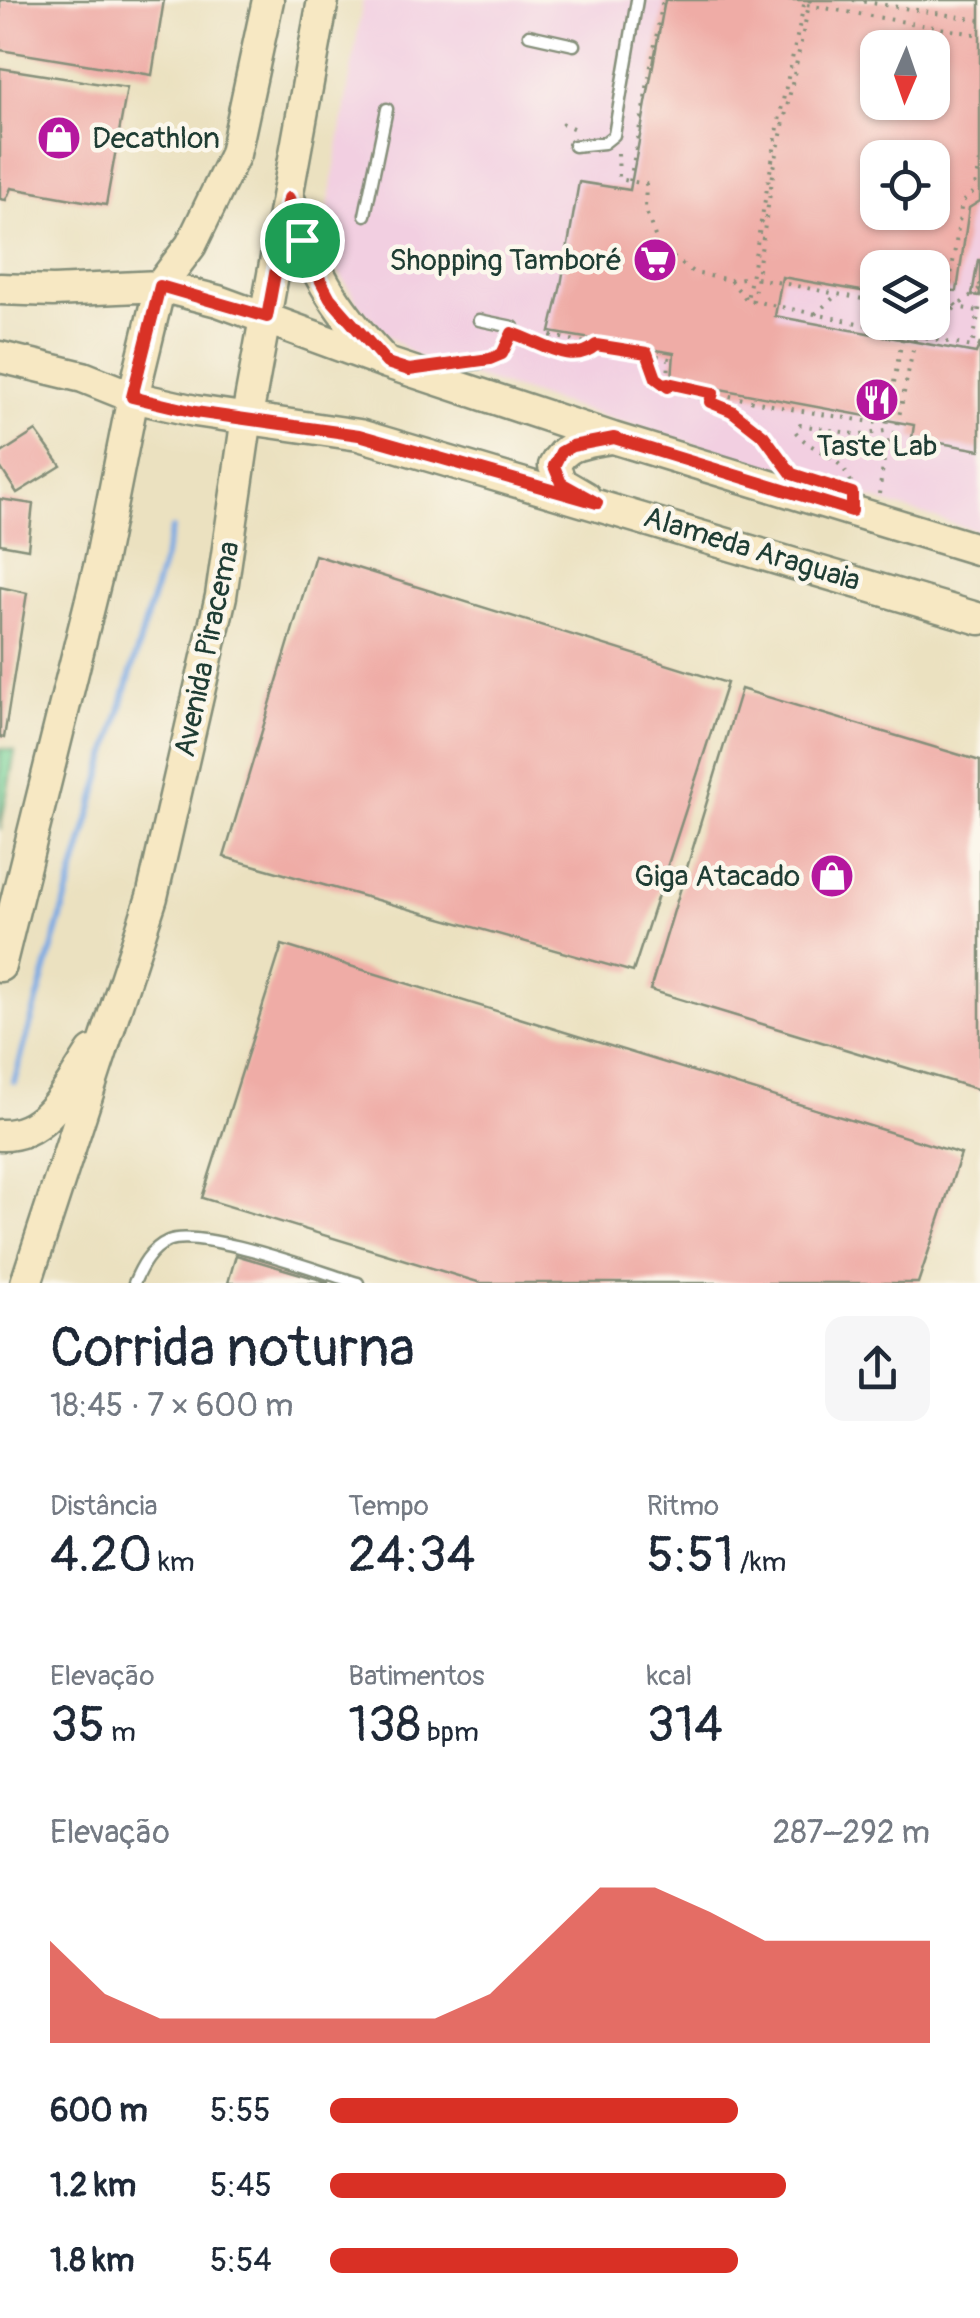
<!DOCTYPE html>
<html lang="pt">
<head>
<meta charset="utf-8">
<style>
  body { margin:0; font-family:Pangolin,sans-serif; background:#f6f6f7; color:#1f2937; height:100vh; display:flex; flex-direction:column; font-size:38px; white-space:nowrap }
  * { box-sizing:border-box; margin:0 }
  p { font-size:32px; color:#747a83 }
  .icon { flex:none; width:55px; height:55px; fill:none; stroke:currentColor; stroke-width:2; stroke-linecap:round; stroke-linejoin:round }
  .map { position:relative; height:1283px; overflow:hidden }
  .details { display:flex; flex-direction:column; background:#fff; flex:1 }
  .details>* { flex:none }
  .needle { width:65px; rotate:182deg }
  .controls { position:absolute; left:860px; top:30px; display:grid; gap:20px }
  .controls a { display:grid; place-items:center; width:90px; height:90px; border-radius:20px; background:#fff; box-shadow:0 2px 8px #0004; font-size:50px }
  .pin { position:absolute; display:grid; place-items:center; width:85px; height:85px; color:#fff; margin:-42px; border:5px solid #fff; border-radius:50%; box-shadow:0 2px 10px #0007 }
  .round { display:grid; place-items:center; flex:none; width:105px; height:105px; border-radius:20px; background:#f6f6f7 }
  .headline { display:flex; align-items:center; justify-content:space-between; height:170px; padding:0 50px }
  h1 { font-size:55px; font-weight:600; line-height:75px }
  .metrics { display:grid; grid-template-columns:repeat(3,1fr); gap:15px; height:170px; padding:10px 50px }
  .metrics div { display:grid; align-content:center }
  .metrics b { font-size:50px; font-weight:600 }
  .metrics small { font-size:28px; font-weight:400 }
  .metrics p { font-size:28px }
  .chart { height:280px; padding:20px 50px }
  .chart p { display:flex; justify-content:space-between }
  .chart svg { width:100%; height:180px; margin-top:10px; fill:#d93025; opacity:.7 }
  ul { padding:0 50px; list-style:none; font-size:32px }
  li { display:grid; grid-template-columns:160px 120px 1fr; align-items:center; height:75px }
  li i { height:25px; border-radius:12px; background:#d93025 }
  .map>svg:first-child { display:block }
</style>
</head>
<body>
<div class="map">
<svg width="980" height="1283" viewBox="0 0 980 1283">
  <rect width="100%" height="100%" fill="#fbf7ec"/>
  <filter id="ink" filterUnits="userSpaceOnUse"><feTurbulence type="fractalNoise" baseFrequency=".01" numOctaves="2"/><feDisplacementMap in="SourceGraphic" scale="20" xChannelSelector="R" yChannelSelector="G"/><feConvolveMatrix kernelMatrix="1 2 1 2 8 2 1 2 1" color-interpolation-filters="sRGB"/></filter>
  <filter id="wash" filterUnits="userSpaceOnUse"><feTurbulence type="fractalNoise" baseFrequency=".0048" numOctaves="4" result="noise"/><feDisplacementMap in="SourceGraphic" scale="40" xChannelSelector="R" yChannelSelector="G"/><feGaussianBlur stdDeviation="2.25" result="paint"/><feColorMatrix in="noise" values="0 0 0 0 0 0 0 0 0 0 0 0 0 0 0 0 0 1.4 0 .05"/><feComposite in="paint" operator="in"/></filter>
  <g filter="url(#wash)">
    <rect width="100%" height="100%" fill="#ebe1c0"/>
    <path fill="#f2cfe1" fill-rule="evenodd" d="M363,0H980V532L446,368L417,357L388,336L359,305L326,252L324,231ZM878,48H932V102H878ZM878,158H932V212H878ZM878,268H932V322H878Z"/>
    <path fill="#79d297" stroke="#4c8866" stroke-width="2.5" d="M0,748L15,751L0,830Z"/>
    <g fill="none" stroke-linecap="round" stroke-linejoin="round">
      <path stroke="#79a9e3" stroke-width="6" d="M14,1082L172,529"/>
    </g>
    <g id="blocks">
      <path fill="#efaca6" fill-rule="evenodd" d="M0,0H164L152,75L0,50Z
        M665,0H980V201L969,208L957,291L941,290L932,297V268H878V294L782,277L775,316L976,353L980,343V450L912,438L914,425L672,380L674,353L550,332L561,285L579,182L630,190ZM878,48H932V102H878ZM878,158H932V212H878Z
        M0,68L127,88L106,205L11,188L6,200L0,199Z
        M978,260H980V296L972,295Z
        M36,431L61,466L17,493L0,467V454Z
        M0,499L33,504L28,549L0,544Z
        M315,555L727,683L633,972L224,857Z
        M0,587L27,593L4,738L0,737Z
        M741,689L980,761V1090L650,990Z
        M282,945L961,1154L918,1283H481L202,1198Z
        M236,1255L328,1282V1283H228Z"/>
    </g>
  </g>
  <g filter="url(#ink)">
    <use href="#blocks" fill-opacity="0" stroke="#858f7a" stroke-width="2.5"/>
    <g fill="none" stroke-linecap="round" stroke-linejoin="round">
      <defs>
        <path id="lane" d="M529,35L574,45
          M574,146L604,143L614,135L637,0
          M365,215L387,109
          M430,368C468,363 504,371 513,327L479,320
          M134,1283C141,1267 150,1249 168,1241C201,1227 320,1272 358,1283"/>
        <path id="secondary" d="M290,201C312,269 332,305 381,357
          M0,289L53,291L160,286L218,301L387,363L613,438L980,550
          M0,357L83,377L133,397L195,411L359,435L980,619
          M585,497L561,483L554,466C566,442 586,443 610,438
          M0,966L100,563L133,397L160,286L191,245L235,154L268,0
          M0,1135C47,1137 69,1086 92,1052
          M26,1283L152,897L221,596L247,417L323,0"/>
      </defs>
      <use href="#lane" stroke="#858f7a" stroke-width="15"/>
      <use href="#secondary" stroke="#858f7a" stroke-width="35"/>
      <path stroke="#858f7a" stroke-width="4" stroke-dasharray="2.5 8" stroke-linecap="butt" d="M810,0L774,168L753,301L972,347L980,305
        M853,0L980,20
        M807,5L980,35
        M561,123L575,129
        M618,153L619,179L646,184L645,209L659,247L694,273L730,280L747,300
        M630,181L663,0
        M756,278L878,302
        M730,280L750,277
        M980,283V296
        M948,296L957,307L978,311
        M753,301L747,300L782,105L805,0
        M932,306L948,296L962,202L974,191L980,161
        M815,314L838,294
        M920,336L979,289
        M525,337C551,346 572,366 596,345L647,353C669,407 694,386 735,413C755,426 772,444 786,464
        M553,348L552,336L596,345
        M647,353L669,359L668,381
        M668,383L796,410L884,424
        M851,482C838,451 811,453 795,431L800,425L861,435L885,431L903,334
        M879,494L886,446L896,431L916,335"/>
      <use href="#lane" stroke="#fff" stroke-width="10"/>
      <use href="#secondary" stroke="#f7e8c3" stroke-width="30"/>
    </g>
  </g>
  <g fill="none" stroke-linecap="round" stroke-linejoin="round" filter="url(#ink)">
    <defs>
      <path id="route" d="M289,198L316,272L330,298L387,363L409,370L490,359L502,354L512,333C541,342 571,367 596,345L647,353L656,378L668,387V383L713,393L710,402L732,411L764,436L792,474L852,493V511L614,438L572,446L561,452L554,466L561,483L597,503L359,435L195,412L132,397L160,286L267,317Z"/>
    </defs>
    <use href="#route" stroke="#fff" stroke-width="20"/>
    <use href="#route" stroke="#d93025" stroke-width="12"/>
  </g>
  <defs>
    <symbol id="shop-disc" viewBox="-11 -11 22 22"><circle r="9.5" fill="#b5179e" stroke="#fbf7ec"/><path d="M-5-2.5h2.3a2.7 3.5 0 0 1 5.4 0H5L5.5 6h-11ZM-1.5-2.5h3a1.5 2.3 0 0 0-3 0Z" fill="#fff"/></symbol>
    <symbol id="supermarket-disc" viewBox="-11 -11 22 22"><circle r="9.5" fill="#b5179e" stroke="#fbf7ec"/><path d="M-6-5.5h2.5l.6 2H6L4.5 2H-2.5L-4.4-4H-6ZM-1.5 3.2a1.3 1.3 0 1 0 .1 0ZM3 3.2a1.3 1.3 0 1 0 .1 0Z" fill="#fff"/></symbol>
    <symbol id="restaurant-disc" viewBox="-11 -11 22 22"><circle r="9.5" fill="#b5179e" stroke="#fbf7ec"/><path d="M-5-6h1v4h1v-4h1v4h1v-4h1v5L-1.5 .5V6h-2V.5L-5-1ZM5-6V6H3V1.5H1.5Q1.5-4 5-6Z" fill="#fff"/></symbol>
  </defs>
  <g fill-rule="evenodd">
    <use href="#shop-disc" x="34" y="113" width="50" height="50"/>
    <use href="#supermarket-disc" x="630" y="235" width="50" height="50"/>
    <use href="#restaurant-disc" x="852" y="375" width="50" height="50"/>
    <use href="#shop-disc" x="807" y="851" width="50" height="50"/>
  </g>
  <g text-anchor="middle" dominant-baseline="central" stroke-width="9" stroke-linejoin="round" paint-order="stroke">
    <g font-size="30" fill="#1f3d34" stroke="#fbf7ec" text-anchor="end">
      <text x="92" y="138" text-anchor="start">Decathlon</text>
      <text x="622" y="260">Shopping Tamboré</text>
      <text x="877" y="446" text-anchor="middle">Taste Lab</text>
      <text x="800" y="876">Giga Atacado</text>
    </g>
    <g font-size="30" fill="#1f3d34" stroke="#fbf7ec">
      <text transform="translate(752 549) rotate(17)">Alameda Araguaia</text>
      <text transform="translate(207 649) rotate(-78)">Avenida Piracema</text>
    </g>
  </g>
</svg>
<div class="controls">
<a><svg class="needle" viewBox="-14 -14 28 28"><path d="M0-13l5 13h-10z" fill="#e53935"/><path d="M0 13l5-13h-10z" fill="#747a83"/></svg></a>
<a><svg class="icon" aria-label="locate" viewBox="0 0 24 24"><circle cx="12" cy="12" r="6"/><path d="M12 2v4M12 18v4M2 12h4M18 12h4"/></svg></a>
<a><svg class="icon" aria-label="layers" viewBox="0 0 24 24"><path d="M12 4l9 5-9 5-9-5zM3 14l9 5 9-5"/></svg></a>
</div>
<div class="pin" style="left:302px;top:240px;background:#1e9e55"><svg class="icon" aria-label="arrive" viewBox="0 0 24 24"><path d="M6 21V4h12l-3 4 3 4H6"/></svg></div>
</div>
<section class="details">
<div class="headline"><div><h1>Corrida noturna</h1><p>18:45 · 7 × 600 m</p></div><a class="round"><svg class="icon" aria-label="share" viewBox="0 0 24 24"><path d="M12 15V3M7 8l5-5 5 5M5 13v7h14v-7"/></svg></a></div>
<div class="metrics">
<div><p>Distância</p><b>4.20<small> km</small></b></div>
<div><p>Tempo</p><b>24:34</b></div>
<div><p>Ritmo</p><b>5:51<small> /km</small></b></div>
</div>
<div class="metrics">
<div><p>Elevação</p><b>35<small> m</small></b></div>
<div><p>Batimentos</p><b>138<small> bpm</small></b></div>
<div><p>kcal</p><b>314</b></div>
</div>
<div class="chart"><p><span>Elevação</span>287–292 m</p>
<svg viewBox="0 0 160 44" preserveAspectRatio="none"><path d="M0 44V19L10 32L20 38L30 38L40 38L50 38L60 38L70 38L80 32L90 19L100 6L110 6L120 12L130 19L140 19L150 19L160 19V44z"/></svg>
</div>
<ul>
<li><b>600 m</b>5:55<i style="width:68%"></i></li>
<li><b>1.2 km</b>5:45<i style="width:76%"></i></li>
<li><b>1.8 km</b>5:54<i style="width:68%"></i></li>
</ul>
</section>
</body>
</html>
